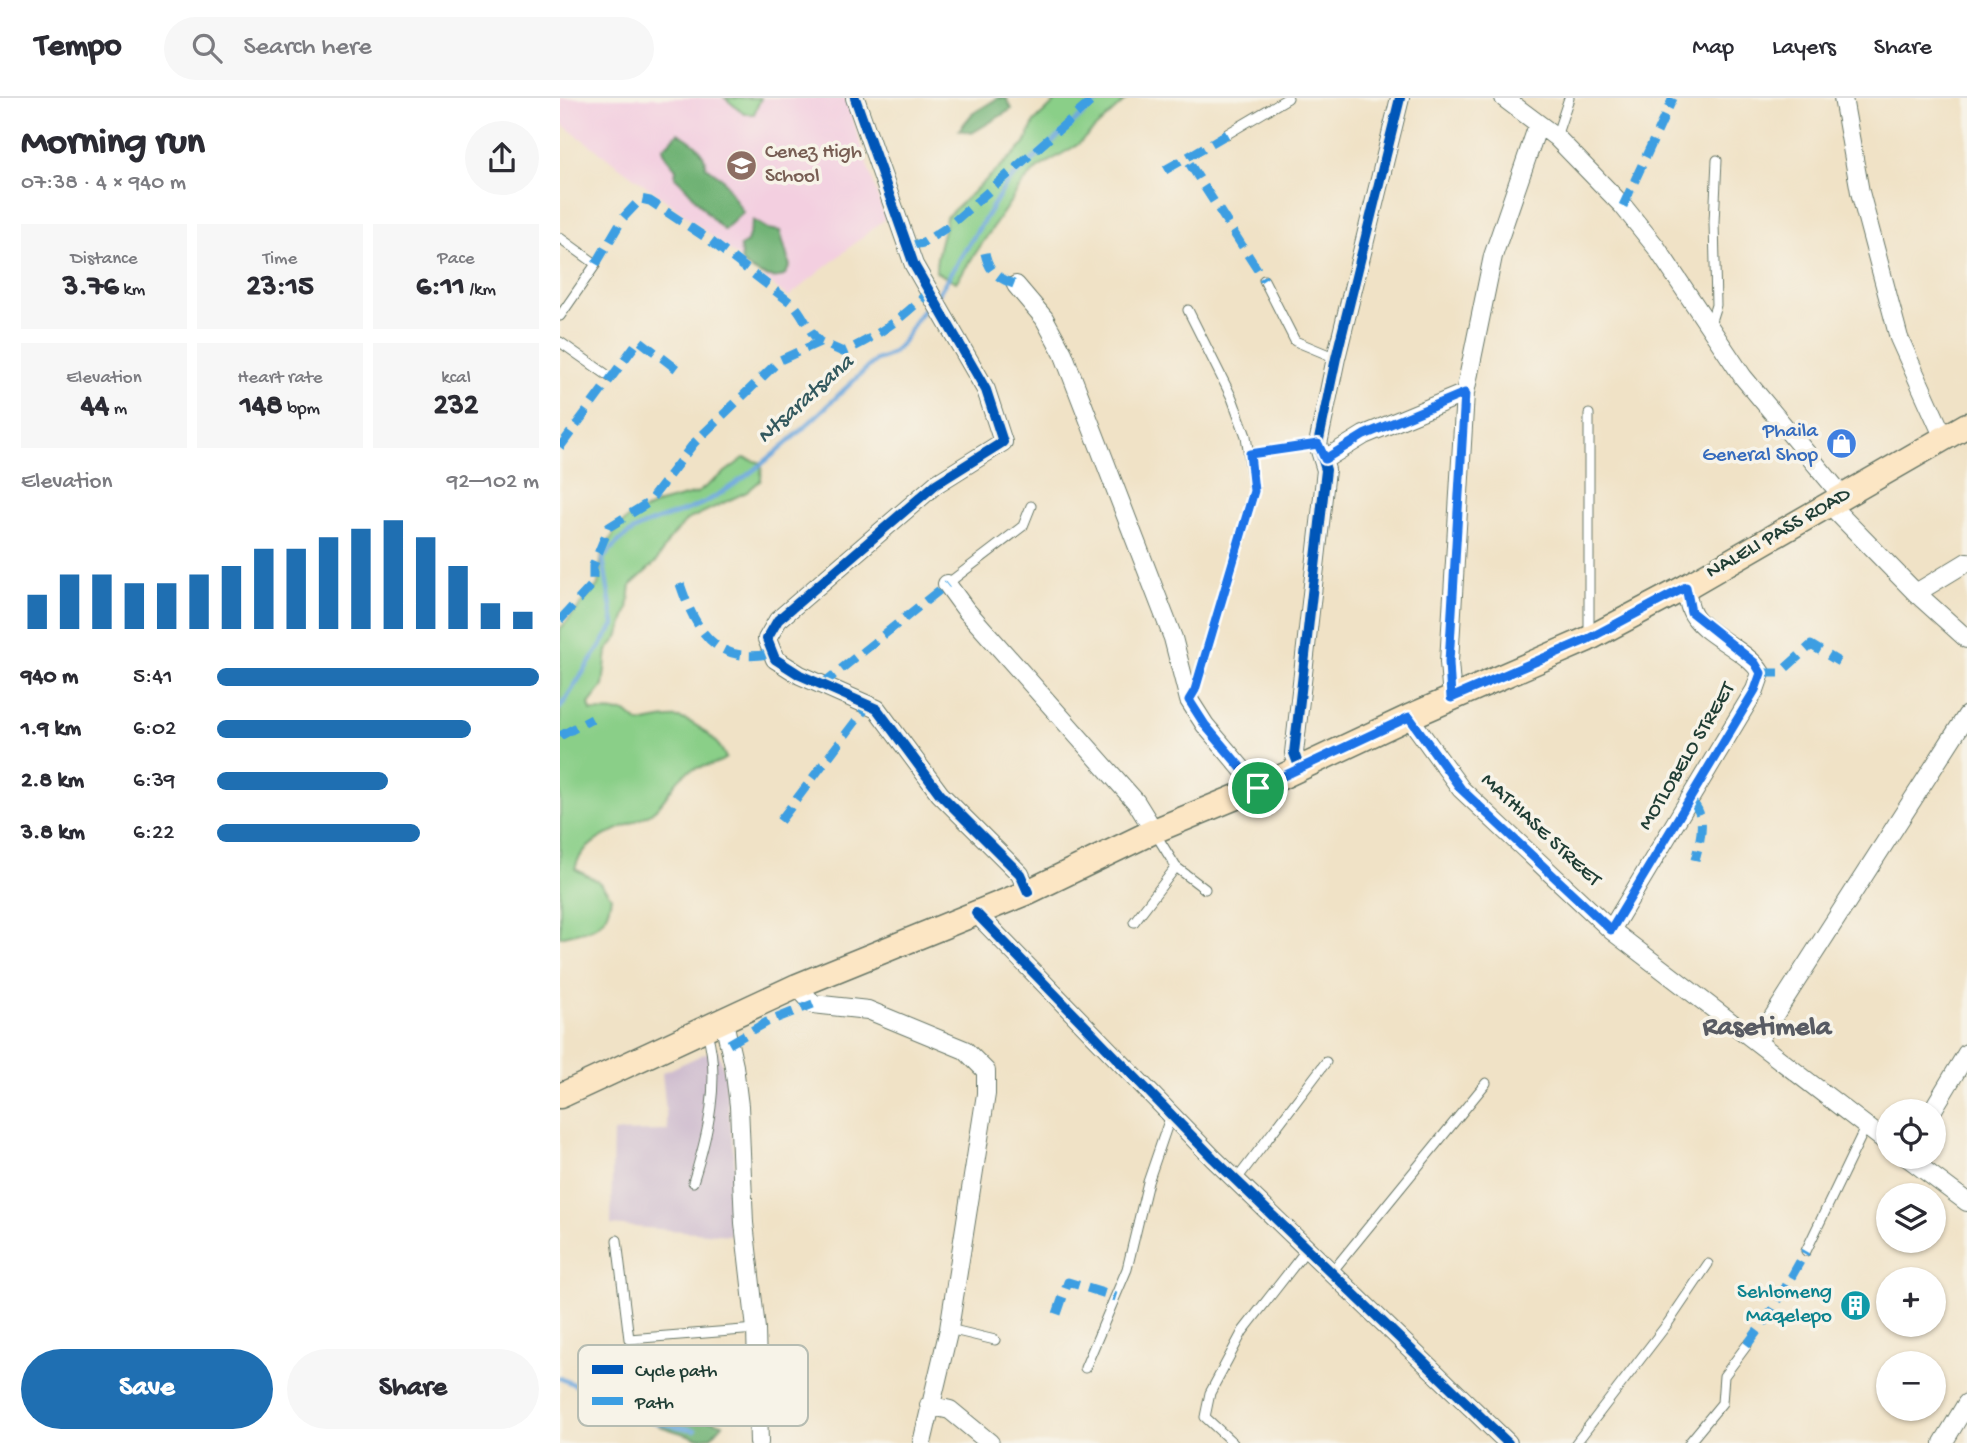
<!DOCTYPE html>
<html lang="en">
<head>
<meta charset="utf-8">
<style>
  body { margin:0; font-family:"Gochi Hand",sans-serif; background:#f7f7f7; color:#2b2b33; height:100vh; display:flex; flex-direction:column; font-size:26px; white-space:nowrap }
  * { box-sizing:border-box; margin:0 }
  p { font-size:23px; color:#7c7c81 }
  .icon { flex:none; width:38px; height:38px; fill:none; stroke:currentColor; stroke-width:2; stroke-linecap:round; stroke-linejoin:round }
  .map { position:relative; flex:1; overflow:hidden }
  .side { display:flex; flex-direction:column; background:#fff; width:560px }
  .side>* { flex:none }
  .tools { position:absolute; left:1316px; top:1001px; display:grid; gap:14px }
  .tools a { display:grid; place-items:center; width:70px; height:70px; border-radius:50%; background:#fff; box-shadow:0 2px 5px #0004; font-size:35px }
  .pin { position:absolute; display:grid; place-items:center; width:60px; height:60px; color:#fff; margin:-30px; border:4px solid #fff; border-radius:50%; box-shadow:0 2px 7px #0007 }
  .round { display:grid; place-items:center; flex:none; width:74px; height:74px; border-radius:37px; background:#f7f7f7 }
  .summary { display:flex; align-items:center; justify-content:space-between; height:119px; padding:0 21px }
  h1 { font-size:38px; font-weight:700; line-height:52px }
  .metrics { display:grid; grid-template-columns:repeat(3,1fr); gap:10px; height:119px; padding:7px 21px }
  .metrics div { display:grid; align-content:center; border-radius:0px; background:#f7f7f7; text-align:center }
  .metrics b { font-size:30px; font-weight:700 }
  .metrics small { font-size:19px; font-weight:400 }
  .metrics p { font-size:19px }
  .chart { height:196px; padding:14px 21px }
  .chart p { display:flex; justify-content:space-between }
  .chart svg { width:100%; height:126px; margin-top:7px; stroke:#1f6fb2; stroke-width:6 }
  .button { display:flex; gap:14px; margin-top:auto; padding:14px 21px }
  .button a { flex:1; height:80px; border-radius:42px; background:#1f6fb2; color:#fff; font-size:28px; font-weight:700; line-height:80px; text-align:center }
  .button a+a { background:#f7f7f7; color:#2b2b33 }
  ul { padding:0 21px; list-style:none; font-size:23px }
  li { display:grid; grid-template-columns:112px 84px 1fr; align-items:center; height:52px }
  li i { height:18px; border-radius:9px; background:#1f6fb2 }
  header { display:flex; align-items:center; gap:42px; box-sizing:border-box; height:98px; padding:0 35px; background:#fff; border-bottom:2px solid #e1e1e2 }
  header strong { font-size:33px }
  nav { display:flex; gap:38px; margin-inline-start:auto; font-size:24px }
  .search { width:490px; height:63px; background:#f7f7f7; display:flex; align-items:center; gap:18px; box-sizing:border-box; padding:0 24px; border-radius:38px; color:#7c7c81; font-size:26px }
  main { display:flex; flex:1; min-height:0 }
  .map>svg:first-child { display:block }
</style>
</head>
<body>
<header>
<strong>Tempo</strong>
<div class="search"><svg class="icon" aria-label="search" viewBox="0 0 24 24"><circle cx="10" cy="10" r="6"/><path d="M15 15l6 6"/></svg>Search here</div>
<nav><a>Map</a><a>Layers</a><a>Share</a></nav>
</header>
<main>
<section class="side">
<div class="summary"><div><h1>Morning run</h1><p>07:38 · 4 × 940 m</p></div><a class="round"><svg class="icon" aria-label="share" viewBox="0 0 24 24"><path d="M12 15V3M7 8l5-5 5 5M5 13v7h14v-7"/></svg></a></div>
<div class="metrics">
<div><p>Distance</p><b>3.76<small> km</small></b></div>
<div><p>Time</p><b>23:15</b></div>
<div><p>Pace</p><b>6:11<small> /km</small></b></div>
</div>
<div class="metrics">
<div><p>Elevation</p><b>44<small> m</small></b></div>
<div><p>Heart rate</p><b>148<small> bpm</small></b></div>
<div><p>kcal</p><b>232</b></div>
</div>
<div class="chart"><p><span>Elevation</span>92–102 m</p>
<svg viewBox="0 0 160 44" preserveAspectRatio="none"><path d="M5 44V32M15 44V25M25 44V25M35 44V28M45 44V28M55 44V25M65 44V22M75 44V16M85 44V16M95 44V12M105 44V9M115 44V6M125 44V12M135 44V22M145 44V35M155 44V38"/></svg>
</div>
<ul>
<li><b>940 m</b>5:41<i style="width:100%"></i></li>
<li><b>1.9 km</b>6:02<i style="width:79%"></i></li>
<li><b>2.8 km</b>6:39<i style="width:53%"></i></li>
<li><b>3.8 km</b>6:22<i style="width:63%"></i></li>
</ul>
<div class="button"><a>Save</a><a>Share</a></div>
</section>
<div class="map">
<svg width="1407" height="1345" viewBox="0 0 1407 1345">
  <rect width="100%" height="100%" fill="#f7f3e8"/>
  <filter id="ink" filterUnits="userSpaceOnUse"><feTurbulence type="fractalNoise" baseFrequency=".0143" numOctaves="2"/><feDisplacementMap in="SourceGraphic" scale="14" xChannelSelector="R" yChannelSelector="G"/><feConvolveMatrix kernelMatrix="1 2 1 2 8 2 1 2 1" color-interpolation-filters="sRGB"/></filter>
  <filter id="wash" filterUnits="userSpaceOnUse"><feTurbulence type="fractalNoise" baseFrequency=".00686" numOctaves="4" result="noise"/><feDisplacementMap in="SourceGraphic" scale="28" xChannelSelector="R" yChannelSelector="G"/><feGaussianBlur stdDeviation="1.57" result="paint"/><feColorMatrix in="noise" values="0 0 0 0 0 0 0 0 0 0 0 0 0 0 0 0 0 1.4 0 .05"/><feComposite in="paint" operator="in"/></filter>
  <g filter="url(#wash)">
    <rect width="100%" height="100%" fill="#f0e2c6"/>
    <path fill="#f3cfe0" d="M0,0H286L325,121L228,199L115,109L0,25Z"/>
    <path fill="#cfbdcf" d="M157,950L165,975L176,1077L170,1137L51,1127L53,1034L108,1033L102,975Z"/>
    <path fill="#8acf88" stroke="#54865e" stroke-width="2" d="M165,0H201L194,16H184Z
      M499,0H568L517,47L478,70L463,85L396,184L376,174C375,154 384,139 386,119L465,46L474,24Z
      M184,360L202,365L201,382L187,394L127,422L109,442L96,464L71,487L68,511L58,539L47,553L43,588L29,606L31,613L66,614L79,625C91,623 108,618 119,620C137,624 160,644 166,660C154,670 138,666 126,675C111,685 107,704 91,715C67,731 22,738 15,771L38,783L51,798C47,833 29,831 0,839V531L38,487L42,455L56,432L68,420L99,405L137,395Z"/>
    <path fill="#6fb274" stroke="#477854" stroke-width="2" d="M438,0H446L452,11L412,35L399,32L412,16Z
      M118,35C132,43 145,51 146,69L162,80L183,114L164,132C144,116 134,95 115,79L116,71L106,59L103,50Z
      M193,122L208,131L220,133L230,168L224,178C208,183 194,174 182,165L180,148L187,144Z
      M99,1307L163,1326L151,1339L137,1340L99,1328L91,1311Z"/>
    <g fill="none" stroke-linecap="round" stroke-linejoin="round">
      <path stroke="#6da8de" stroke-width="4.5" d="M378,196L447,85L541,0
        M0,610L54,527L43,461C76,416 111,425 153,400C215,363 263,310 316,262C349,254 346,226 370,205
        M0,1280L94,1324L135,1332"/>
    </g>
  </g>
  <g filter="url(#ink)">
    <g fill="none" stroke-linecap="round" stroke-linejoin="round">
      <defs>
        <path id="lane" d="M667,36L728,0
          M996,39L1009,0
          M0,140L36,166L0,218
          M704,182L735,243L776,260
          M628,212L672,300L686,338L694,393L635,592L630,600
          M1150,226L1156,207L1154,124L1157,62
          M0,244L50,279
          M690,356L758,346
          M387,486L463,428L471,408
          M1029,538V316
          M595,735L616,769L645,791
          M574,824L616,769
          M677,1081L766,964
          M133,1084C148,1037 161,982 147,934
          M57,1142L69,1241L196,1231
          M1246,1153L1306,1028
          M771,1175L926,985
          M389,1231L435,1242
          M525,1270L567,1171L588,1084L611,1017
          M673,1345L645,1319L650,1295L683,1233L747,1151
          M1016,1345L1108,1225L1148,1166
          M1129,1345L1162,1305L1164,1278L1187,1247"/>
        <path id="street" d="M295,0L354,167L426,292L443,344L376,386L218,522L207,541L215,561L240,577L317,611L380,696L460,776L468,794
          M944,0L996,39L1063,108L1096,149L1183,279L1283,399
          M1283,0L1300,94L1339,240L1384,340
          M456,187L484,220L503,255L613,540L629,602L645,627L698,690
          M765,361L804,337L905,295
          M1270,407L1356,495L1407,541
          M387,486L406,512L576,704L594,733
          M1356,495L1407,464
          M892,600L889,564L905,295L933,158L978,27
          M849,619L901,691L1051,832L1328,1045
          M740,671L734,655L766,372L758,346L776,260L840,0
          M416,815L653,1060L948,1345
          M1051,832L1195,592L1201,575C1186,550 1141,537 1131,512C1128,505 1127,496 1126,489
          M237,888L253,906L308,912L405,952L426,973V996L389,1231L362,1345
          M164,924L174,968L179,1008L184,1125L196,1231L199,1345
          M1197,944L1407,617
          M1372,1013L1407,955
          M1347,1059L1407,1104
          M369,1307L390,1312L430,1345
          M1383,1345L1407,1305"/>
        <path id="secondary" d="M0,998L237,888L468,794L594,733L698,690L849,619L1028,541L1126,489L1407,327"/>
      </defs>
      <use href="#lane" stroke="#687767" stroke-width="11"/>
      <use href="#street" stroke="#687767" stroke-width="20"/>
      <use href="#secondary" stroke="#687767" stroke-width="27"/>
      <use href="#lane" stroke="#fff" stroke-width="9"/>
      <use href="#street" stroke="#fff" stroke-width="18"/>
      <use href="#secondary" stroke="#fce6c4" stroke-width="24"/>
      <path stroke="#3c9ee2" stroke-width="9" stroke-dasharray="18 9" stroke-linecap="butt" d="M667,36L626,60L704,182
        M605,72L626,60
        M1063,108L1113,0
        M348,148L363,145L389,128L535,0
        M425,155C429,174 438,180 456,187
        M36,166L63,120L81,101L90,103L148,141L235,208C246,221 248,233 260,244
        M0,349L79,242L118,272
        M120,486C136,533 156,568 213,555
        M0,522L33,486V468L49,429L88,405L134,345L220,262L260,244L283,254C315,240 346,218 370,192
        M1201,575H1220L1251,547L1279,564
        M260,588L387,486
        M0,638L32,621
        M1129,702C1149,716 1140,742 1135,762
        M220,723L308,607
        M169,946L207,924L253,906
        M497,1216L508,1184L556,1199
        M1187,1247L1212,1213L1246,1153"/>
      <defs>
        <path id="cycleway" d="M295,0L354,167L426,292L443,344L376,386L218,522L207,541L215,561L240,577L317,611L380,696L460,776L468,794
          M740,671L734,655L766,372L758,346L776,260L840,0
          M416,815L653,1060L948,1345"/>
      </defs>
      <use href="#cycleway" stroke="#f7f3e8" stroke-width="15"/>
      <use href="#cycleway" stroke="#0057b8" stroke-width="10"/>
    </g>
  </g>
  <g fill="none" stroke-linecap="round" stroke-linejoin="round" filter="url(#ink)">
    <defs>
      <path id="route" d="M905,295L889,564L891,600L1028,541L1126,489L1131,514L1195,565L1201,575L1195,592L1051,832L901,691L849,619L698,690L645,627L629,602L635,592L694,393L690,356L758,346L765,361L804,337Z"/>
    </defs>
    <use href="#route" stroke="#fff" stroke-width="14"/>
    <use href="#route" stroke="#1a73e8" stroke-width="9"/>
  </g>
  <defs>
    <symbol id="school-disc" viewBox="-11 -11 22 22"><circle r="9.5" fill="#8d6e63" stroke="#f7f3e8"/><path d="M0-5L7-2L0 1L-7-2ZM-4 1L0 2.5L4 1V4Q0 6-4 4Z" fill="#fff"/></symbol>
    <symbol id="shop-disc" viewBox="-11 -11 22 22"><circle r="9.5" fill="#3f7fe0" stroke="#f7f3e8"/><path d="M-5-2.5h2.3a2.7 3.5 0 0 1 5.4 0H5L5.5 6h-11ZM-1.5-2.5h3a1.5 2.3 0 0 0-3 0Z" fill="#fff"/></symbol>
    <symbol id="building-disc" viewBox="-11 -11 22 22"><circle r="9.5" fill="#0f9aa8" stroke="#f7f3e8"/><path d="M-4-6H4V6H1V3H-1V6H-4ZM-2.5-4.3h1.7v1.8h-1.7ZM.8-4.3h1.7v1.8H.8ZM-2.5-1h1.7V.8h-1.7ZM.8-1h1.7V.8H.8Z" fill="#fff"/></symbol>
  </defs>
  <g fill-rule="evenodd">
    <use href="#school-disc" x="164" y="50" width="35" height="35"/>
    <use href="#shop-disc" x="1264" y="328" width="35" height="35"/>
    <use href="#building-disc" x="1278" y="1190" width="35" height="35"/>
  </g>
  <g text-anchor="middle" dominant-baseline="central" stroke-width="7" stroke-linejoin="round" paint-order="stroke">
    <g font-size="21" fill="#785e54" stroke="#f7f3e8" text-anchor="start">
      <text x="205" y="55">Cenez High<tspan x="205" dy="24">School</tspan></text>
    </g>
    <g font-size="21" fill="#366cbe" stroke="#f7f3e8" text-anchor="end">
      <text x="1258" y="334">Phaila<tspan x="1258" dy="24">General Shop</tspan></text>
    </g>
    <g font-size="21" fill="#1f3d34" stroke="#f7f3e8">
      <text transform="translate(1219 436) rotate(-30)">NALELI PASS ROAD</text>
      <text transform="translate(1128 659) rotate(-59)">MOTLOBELO STREET</text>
      <text transform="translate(980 733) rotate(43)">MATHIASE STREET</text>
    </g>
    <g font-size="21" fill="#0d838f" stroke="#f7f3e8" text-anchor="end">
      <text x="1272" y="1195">Sehlomeng<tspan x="1272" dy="24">Maqelepo</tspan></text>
    </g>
    <g font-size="23" font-style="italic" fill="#32585e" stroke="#f7f3e8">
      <text transform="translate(246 302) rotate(-42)">Ntsaratsana</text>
    </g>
    <g font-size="28" font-weight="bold" fill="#585b63" stroke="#f7f3e8">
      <text x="1207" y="930">Rasetimela</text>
    </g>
  </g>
  <rect x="18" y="1247" width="230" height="81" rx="10" fill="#f7f3e8" stroke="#b6bcb2" stroke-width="2"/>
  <rect x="32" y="1267" width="31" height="9" fill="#0057b8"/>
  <rect x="32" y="1299" width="31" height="8" fill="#3c9ee2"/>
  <g font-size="19" fill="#1f3d34">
    <text x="75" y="1278">Cycle path</text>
    <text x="75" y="1310">Path</text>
  </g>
</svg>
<div class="tools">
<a><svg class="icon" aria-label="locate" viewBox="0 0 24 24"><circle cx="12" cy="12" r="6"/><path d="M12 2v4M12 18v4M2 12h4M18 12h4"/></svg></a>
<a><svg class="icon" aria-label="layers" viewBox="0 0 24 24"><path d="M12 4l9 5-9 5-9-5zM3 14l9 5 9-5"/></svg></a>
<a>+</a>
<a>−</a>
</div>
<div class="pin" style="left:698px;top:690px;background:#1e9e55"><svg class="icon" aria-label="arrive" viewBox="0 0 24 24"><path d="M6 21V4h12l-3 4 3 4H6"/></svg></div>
</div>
</main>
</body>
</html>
